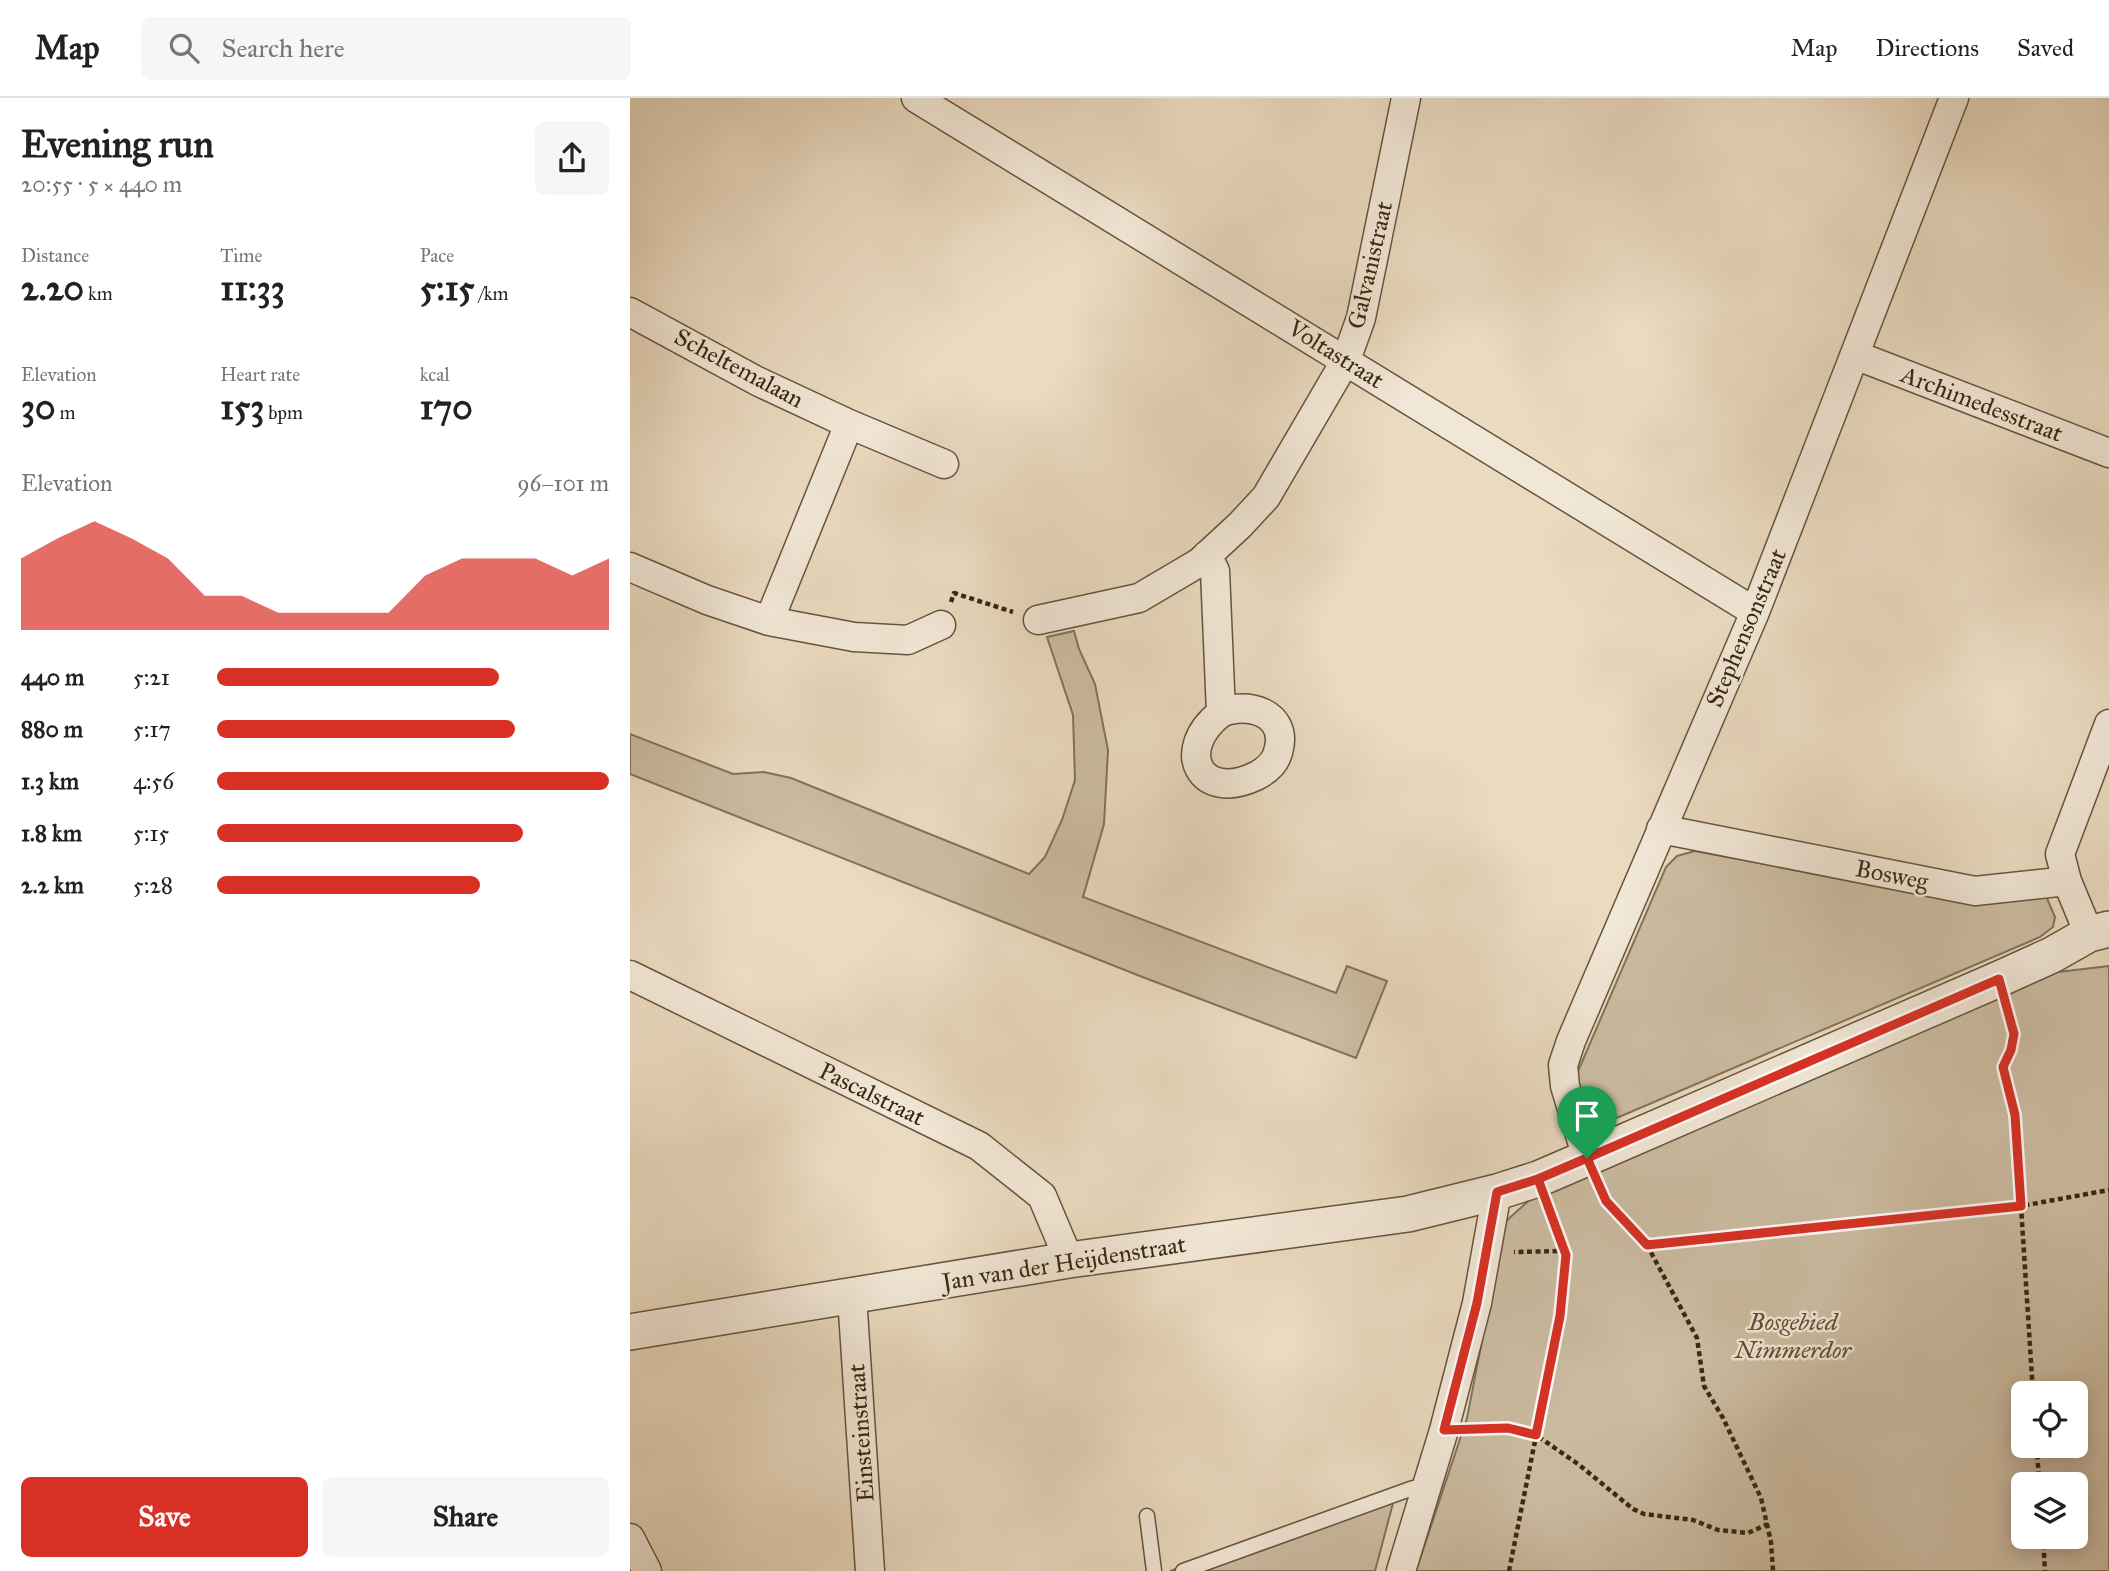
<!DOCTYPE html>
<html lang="en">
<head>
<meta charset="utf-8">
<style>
  body { margin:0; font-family:"IM FELL Great Primer",serif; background:#f6f6f6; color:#222; height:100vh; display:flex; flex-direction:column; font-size:26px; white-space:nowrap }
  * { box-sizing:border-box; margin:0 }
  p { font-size:23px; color:#767676 }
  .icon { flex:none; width:38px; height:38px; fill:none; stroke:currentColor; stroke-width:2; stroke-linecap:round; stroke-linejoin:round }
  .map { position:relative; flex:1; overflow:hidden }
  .side { display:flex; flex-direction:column; background:#fff; width:630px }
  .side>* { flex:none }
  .fabs { position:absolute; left:1381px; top:1283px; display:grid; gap:14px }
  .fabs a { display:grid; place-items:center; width:77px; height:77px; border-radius:10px; background:#fff; box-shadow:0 4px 18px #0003; font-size:35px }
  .pin { position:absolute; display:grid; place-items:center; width:60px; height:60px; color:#fff; margin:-72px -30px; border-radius:50% 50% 50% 0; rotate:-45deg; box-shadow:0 0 7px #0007 }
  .pin .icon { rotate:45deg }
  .round { display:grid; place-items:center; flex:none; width:74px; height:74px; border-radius:10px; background:#f6f6f6 }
  .head { display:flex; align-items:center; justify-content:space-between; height:119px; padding:0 21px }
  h1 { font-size:38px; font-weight:700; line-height:52px }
  .stats { display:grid; grid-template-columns:repeat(3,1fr); gap:10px; height:119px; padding:7px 21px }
  .stats div { display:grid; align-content:center }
  .stats b { font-size:35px; font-weight:700 }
  .stats small { font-size:19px; font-weight:400 }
  .stats p { font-size:19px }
  .chart { height:196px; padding:14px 21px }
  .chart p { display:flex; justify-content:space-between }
  .chart svg { width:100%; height:126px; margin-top:7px; fill:#d93025; opacity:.7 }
  .action { display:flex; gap:14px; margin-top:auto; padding:14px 21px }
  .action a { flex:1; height:80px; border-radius:10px; background:#d93025; color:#fff; font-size:28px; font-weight:700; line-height:80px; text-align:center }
  .action a+a { background:#f6f6f6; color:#222 }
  ul { padding:0 21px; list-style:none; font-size:23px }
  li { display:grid; grid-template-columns:112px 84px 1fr; align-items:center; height:52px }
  li i { height:18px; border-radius:9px; background:#d93025 }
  header { display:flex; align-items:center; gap:42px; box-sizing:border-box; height:98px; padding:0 35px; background:#fff; border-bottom:2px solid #e0e0e0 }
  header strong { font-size:33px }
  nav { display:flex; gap:38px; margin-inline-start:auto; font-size:24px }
  .search { width:490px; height:63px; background:#f6f6f6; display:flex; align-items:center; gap:18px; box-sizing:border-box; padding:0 24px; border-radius:10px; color:#767676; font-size:26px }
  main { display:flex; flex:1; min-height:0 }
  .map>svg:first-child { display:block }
</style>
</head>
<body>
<header>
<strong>Map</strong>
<div class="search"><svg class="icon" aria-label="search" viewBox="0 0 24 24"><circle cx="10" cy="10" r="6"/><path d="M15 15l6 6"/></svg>Search here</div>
<nav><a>Map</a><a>Directions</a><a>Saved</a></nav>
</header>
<main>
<section class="side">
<div class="head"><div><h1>Evening run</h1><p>20:55 · 5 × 440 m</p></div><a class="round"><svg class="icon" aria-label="share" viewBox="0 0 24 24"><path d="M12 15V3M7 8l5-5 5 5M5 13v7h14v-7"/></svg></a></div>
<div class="stats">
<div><p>Distance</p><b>2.20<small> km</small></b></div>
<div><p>Time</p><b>11:33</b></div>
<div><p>Pace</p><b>5:15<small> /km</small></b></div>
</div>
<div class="stats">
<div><p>Elevation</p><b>30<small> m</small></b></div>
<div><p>Heart rate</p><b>153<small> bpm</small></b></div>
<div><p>kcal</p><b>170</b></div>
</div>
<div class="chart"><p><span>Elevation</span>96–101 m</p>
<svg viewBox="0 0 160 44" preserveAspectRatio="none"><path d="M0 44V19L10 12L20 6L30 12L40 19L50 32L60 32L70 38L80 38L90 38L100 38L110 25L120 19L130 19L140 19L150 25L160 19V44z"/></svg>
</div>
<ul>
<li><b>440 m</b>5:21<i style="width:72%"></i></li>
<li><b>880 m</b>5:17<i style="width:76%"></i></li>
<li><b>1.3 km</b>4:56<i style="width:100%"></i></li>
<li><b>1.8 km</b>5:15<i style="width:78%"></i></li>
<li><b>2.2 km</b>5:28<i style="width:67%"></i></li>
</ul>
<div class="action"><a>Save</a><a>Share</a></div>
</section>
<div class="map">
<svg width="1479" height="1473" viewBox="0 0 1479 1473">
  <rect width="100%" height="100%" fill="#eadac0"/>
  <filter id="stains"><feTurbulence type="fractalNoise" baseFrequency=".00286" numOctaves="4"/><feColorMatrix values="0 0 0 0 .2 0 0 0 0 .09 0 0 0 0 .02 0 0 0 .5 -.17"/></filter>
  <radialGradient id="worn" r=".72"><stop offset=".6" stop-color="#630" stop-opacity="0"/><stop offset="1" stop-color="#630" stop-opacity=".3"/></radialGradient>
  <path fill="#ccbca2" stroke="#837259" stroke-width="2" fill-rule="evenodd" d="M444,533L449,551L465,586L478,652L474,726L453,799L706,895L717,868L757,883L726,960L515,880L0,676V636L103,676L134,674L161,680L399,776L415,759L432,722L445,682L443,617L417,539Z
    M1065,753L1221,782L1416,798L1425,819L1423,829L1410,839L989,1019C972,1024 964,1020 951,1009L946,978L1036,769L1047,758Z
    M1479,868V1473H786L837,1320L875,1124L906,1096L1428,874ZM1393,1295H1446V1348H1393ZM1393,1386H1446V1438H1393Z
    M766,1394L745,1473H540Z"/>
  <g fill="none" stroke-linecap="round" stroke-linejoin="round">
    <defs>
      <path id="service" d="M517,1418L524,1473
        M553,1473L783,1390L796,1392"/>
      <path id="minor" d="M286,0L1125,514
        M0,214L127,283L219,326L314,366
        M1225,257L1479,355
        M577,457L585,473L591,615C543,652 570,705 626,678C638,672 647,663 649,650C657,615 617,603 591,615
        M0,469L77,502L139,523L224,539L278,542L311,527
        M408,522L509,500L570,464L610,427L636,399L716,262L731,220L776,0
        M139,523L219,326
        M1031,731L1345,793L1437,783L1459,836
        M1437,783L1430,756L1479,626
        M0,877L349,1048L412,1098L439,1162
        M957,1060L935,988L933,967L941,943L1125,514L1324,0
        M222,1198L240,1473
        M0,1440L17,1473
        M771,1473L814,1332L847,1205L867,1094"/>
      <path id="tertiary" d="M0,1234L439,1162L778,1116L867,1094L908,1081L957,1060L1369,881L1422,857L1459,836L1479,831"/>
    </defs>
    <use href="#service" stroke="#66543c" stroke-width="17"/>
    <use href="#minor" stroke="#66543c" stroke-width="31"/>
    <use href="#tertiary" stroke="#66543c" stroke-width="38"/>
    <path stroke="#3a2810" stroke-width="4.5" stroke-dasharray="5 3.5" stroke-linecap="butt" d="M321,504L324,495L383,514
      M1378,912L1384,936L1381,952L1373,969L1385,1017L1391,1108L1479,1092
      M970,1089L976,1103L1017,1147L1391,1108L1403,1295
      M918,1108L936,1156
      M1017,1147L1067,1240L1074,1288L1093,1320L1131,1400L1141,1444L1143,1473
      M842,1332L878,1330L906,1337L948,1366L1003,1411L1014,1416L1063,1422L1088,1432L1118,1435L1138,1426
      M1407,1348L1409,1386
      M1413,1438L1415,1473
      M879,1473L930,1218L936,1157L932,1153L884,1154"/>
    <use href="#service" stroke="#f1e7d6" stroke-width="14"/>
    <use href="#minor" stroke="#f1e7d6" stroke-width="28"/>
    <use href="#tertiary" stroke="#f1e7d6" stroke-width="35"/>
  </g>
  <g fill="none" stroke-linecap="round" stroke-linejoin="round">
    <defs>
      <path id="route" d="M957,1060L908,1081L867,1094L847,1205L814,1332L878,1330L906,1337L930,1218L936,1157L908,1081L957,1060L976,1103L1017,1147L1391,1108L1385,1017L1373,969L1381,952L1384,936L1369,881L957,1060"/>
    </defs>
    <use href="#route" stroke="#fff" stroke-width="14"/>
    <use href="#route" stroke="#d93025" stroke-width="9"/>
  </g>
  <g text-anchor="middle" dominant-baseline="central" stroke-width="5" stroke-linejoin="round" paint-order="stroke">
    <g font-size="24" fill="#3a2810" stroke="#f1e7d6">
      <text transform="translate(740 167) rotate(-77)">Galvanistraat</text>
      <text transform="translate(706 256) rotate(32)">Voltastraat</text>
      <text transform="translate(109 270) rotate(28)">Scheltemalaan</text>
      <text transform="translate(1352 306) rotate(21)">Archimedesstraat</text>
      <text transform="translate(1116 530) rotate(-67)">Stephensonstraat</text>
      <text transform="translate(1262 777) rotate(11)">Bosweg</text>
      <text transform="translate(242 996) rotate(26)">Pascalstraat</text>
      <text transform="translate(434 1165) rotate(-9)">Jan van der Heijdenstraat</text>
      <text transform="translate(231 1335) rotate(-94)">Einsteinstraat</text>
    </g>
    <g font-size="24" font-style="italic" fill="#5e4d34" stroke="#f1e7d6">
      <text x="1163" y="1224">Bosgebied<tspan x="1163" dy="28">Nimmerdor</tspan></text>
    </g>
  </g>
  <rect width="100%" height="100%" filter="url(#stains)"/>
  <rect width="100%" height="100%" fill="url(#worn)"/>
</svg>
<div class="fabs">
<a><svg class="icon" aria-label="locate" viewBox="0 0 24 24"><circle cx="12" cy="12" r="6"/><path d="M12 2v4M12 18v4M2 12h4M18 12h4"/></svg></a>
<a><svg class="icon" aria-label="layers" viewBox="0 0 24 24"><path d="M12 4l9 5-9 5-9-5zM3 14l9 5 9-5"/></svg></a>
</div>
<div class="pin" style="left:957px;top:1060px;background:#1e9e55"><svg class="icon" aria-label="arrive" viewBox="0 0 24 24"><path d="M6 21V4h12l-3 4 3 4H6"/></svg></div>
</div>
</main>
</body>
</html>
